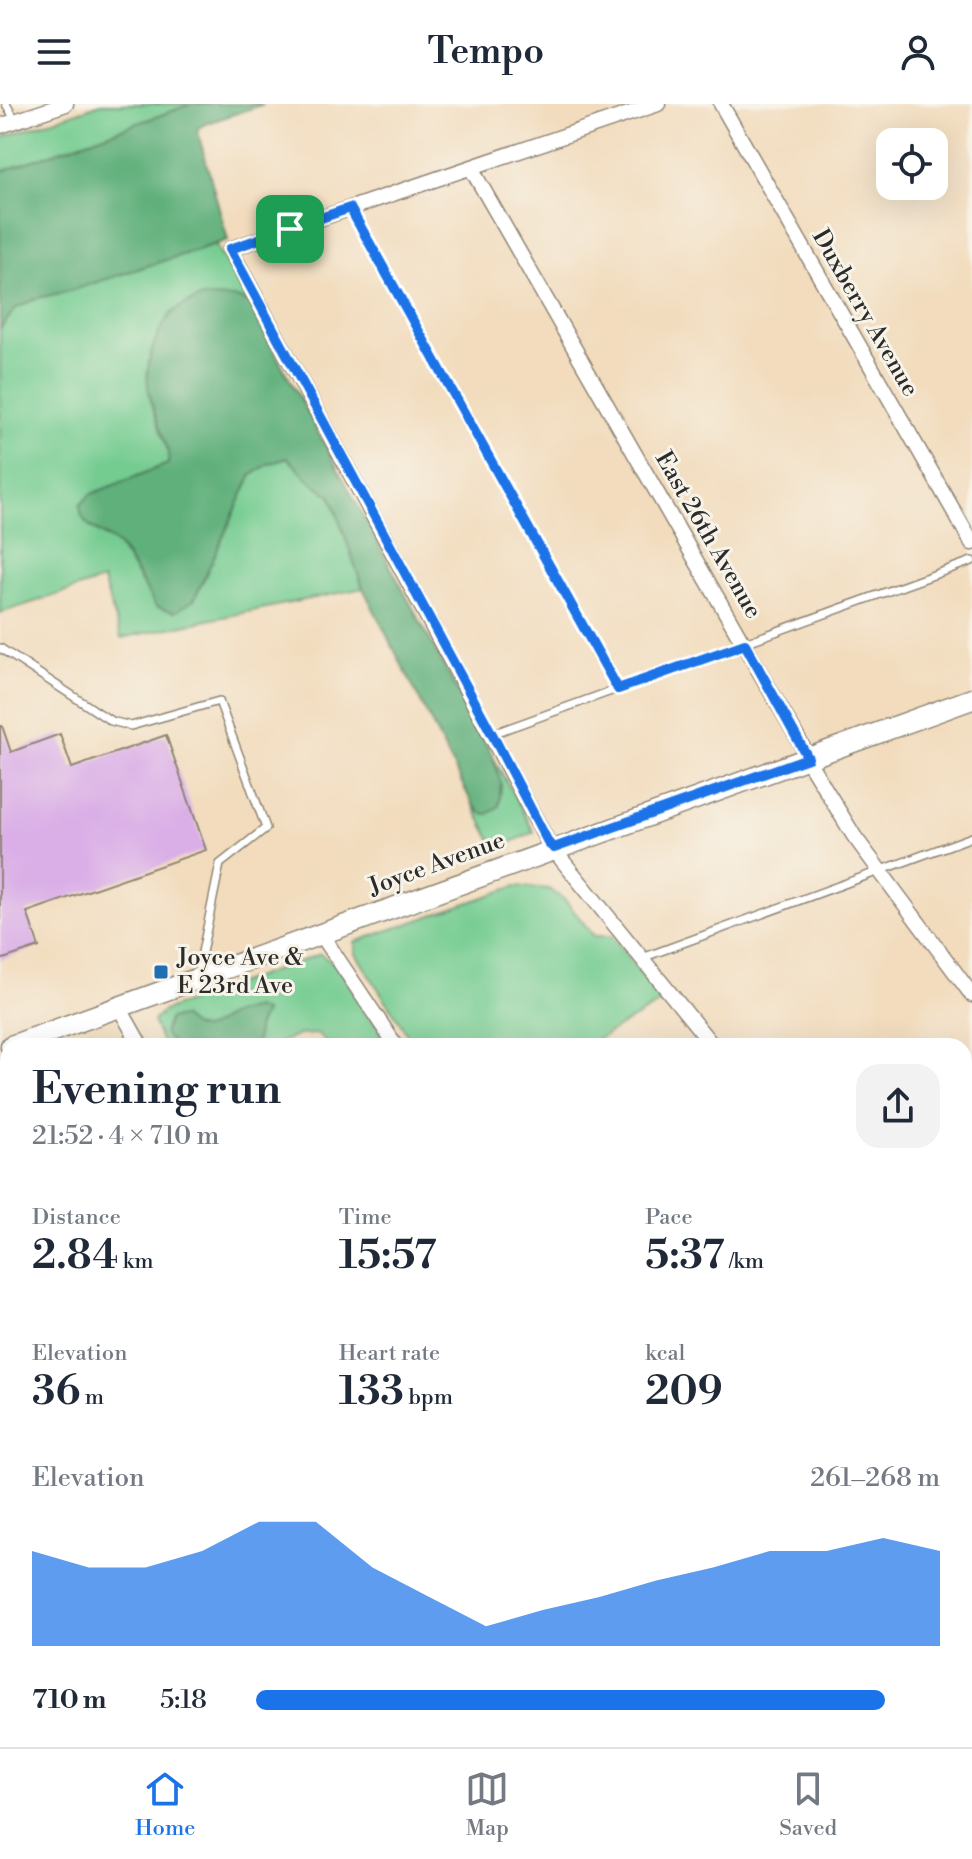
<!DOCTYPE html>
<html lang="en">
<head>
<meta charset="utf-8">
<style>
  body { margin:0; font-family:"Libre Bodoni",serif; background:#f2f2f3; color:#1f2937; height:100vh; display:flex; flex-direction:column; font-size:30px; white-space:nowrap }
  * { box-sizing:border-box; margin:0 }
  p { font-size:26px; color:#747a83 }
  .icon { flex:none; width:44px; height:44px; fill:none; stroke:currentColor; stroke-width:2; stroke-linecap:round; stroke-linejoin:round }
  .map { position:relative; flex:1; overflow:hidden }
  .drawer { position:absolute; left:0px; top:934px; width:972px; height:710px; display:flex; flex-direction:column; background:#fff; border-radius:24px 24px 0 0; box-shadow:0 8px 32px #0002 }
  .drawer>* { flex:none }
  .controls { position:absolute; left:876px; top:24px; display:grid; gap:16px }
  .controls a { display:grid; place-items:center; width:72px; height:72px; border-radius:16px; background:#fff; box-shadow:0 8px 32px #0002; font-size:40px }
  .pin { position:absolute; display:grid; place-items:center; width:68px; height:68px; color:#fff; margin:-34px; border-radius:16px; box-shadow:0 4px 12px #0006 }
  .round { display:grid; place-items:center; flex:none; width:84px; height:84px; border-radius:24px; background:#f2f2f3 }
  .overview { display:flex; align-items:center; justify-content:space-between; height:136px; padding:0 32px }
  h1 { font-size:44px; font-weight:600; line-height:60px }
  .stats { display:grid; grid-template-columns:repeat(3,1fr); gap:12px; height:136px; padding:8px 32px }
  .stats div { display:grid; align-content:center }
  .stats b { font-size:40px; font-weight:600 }
  .stats small { font-size:22px; font-weight:400 }
  .stats p { font-size:22px }
  .chart { height:224px; padding:16px 32px }
  .chart p { display:flex; justify-content:space-between }
  .chart svg { width:100%; height:144px; margin-top:8px; fill:#1a73e8; opacity:.7 }
  ul { padding:0 32px; list-style:none; font-size:26px }
  li { display:grid; grid-template-columns:128px 96px 1fr; align-items:center; height:60px }
  li i { height:20px; border-radius:10px; background:#1a73e8 }
  header { display:flex; justify-content:space-between; align-items:center; height:104px; padding:0 32px; background:#fff; font-size:36px; font-weight:600 }
  .tab-bar { display:flex; justify-content:space-around; align-items:center; height:112px; border-top:2px solid #e0e1e3; background:#fff; font-size:22px; color:#747a83 }
  .tab-bar a { display:grid; justify-items:center; gap:4px }
  .tab-bar .on { color:#1a73e8 }
  .map>svg:first-child { display:block }
</style>
</head>
<body>
<header><svg class="icon" aria-label="menu" viewBox="0 0 24 24"><path d="M4 6h16M4 12h16M4 18h16"/></svg>Tempo<svg class="icon" aria-label="person" viewBox="0 0 24 24"><circle cx="12" cy="8" r="4"/><path d="M4 21q1-7 8-7t8 7"/></svg></header>
<div class="map">
<svg width="972" height="1643" viewBox="0 0 972 1643">
  <rect width="100%" height="100%" fill="#f7f3e8"/>
  <filter id="ink" filterUnits="userSpaceOnUse"><feTurbulence type="fractalNoise" baseFrequency=".0125" numOctaves="2"/><feDisplacementMap in="SourceGraphic" scale="16" xChannelSelector="R" yChannelSelector="G"/><feConvolveMatrix kernelMatrix="1 2 1 2 8 2 1 2 1" color-interpolation-filters="sRGB"/></filter>
  <filter id="wash" filterUnits="userSpaceOnUse"><feTurbulence type="fractalNoise" baseFrequency=".006" numOctaves="4" result="noise"/><feDisplacementMap in="SourceGraphic" scale="32" xChannelSelector="R" yChannelSelector="G"/><feGaussianBlur stdDeviation="1.8" result="paint"/><feColorMatrix in="noise" values="0 0 0 0 0 0 0 0 0 0 0 0 0 0 0 0 0 1.4 0 .05"/><feComposite in="paint" operator="in"/></filter>
  <g filter="url(#wash)">
    <rect width="100%" height="100%" fill="#f2dcbd"/>
    <path fill="#75cc91" stroke="#507c5e" stroke-width="2" d="M101,0H192L0,68V34Z
      M215,140L249,200L237,194L150,294L170,349L168,360L91,390L89,422L118,441L156,502L194,496L251,372L268,360L288,354L309,376L331,392L363,484L121,534L103,476L0,509V225L16,204L37,194L69,187Z
      M492,651L534,728L496,745L473,701L481,709L488,710L499,702L501,679Z
      M516,782L549,785L565,796L594,832H612L662,898L586,942H415L356,850L355,838Z
      M320,850L338,862L390,942H330L318,930L299,931L269,942L256,941L257,924L264,909L230,912L208,926L193,924L170,939L174,942H163L153,917L163,907Z
      M96,1636H259L263,1643H84Z"/>
    <path fill="#60b07b" stroke="#466e53" stroke-width="2" d="M192,0H264L205,20L197,25L228,136L69,187L37,194L16,204L0,225V68Z
      M203,193L237,194L249,200L492,651L501,679L499,702L488,710L482,709L473,701L363,484L331,392L309,376L288,354L268,360L251,372L194,496L175,508L156,503C144,483 133,458 118,441C104,426 80,426 80,401L91,390L168,360C170,348 166,341 162,330C150,295 140,274 155,238C167,209 173,204 203,193Z
      M255,904L264,908L257,924L256,941L259,942H174L164,929L169,915L182,913C204,935 207,923 229,912C237,908 247,906 255,904Z"/>
    <g id="blocks">
      <path fill="#daafe7" d="M0,622H2L11,648L60,630L72,664L166,631L206,746L27,808L39,843L0,856Z"/>
    </g>
  </g>
  <g filter="url(#ink)">
    <use href="#blocks" fill-opacity="0" stroke="#8e8474" stroke-width="2"/>
    <g fill="none" stroke-linecap="round" stroke-linejoin="round">
      <defs>
        <path id="lane" d="M6,0L16,17
          M350,105L618,585
          M0,544L111,617L131,622L219,597L266,724L220,760L197,873
          M492,630L972,457
          M642,854L972,733
          M0,1046L8,1042
          M0,1131L8,1127
          M0,1497L8,1492
          M964,1524L972,1520"/>
        <path id="street" d="M658,0L230,145L549,740L713,942
          M721,0L972,439
          M0,22L66,0
          M471,64L805,647L810,660L854,732L972,891
          M321,830L396,942
          M119,903L141,942
          M964,1255L972,1265
          M540,1636L544,1643"/>
        <path id="secondary" d="M11,942L972,595"/>
      </defs>
      <use href="#lane" stroke="#8e8474" stroke-width="10"/>
      <use href="#street" stroke="#8e8474" stroke-width="17"/>
      <use href="#secondary" stroke="#8e8474" stroke-width="23"/>
      <use href="#lane" stroke="#fff" stroke-width="7"/>
      <use href="#street" stroke="#fff" stroke-width="14"/>
      <use href="#secondary" stroke="#fff" stroke-width="20"/>
    </g>
  </g>
  <g fill="none" stroke-linecap="round" stroke-linejoin="round" filter="url(#ink)">
    <defs>
      <path id="route" d="M350,104L618,585L745,540L808,654L554,744L549,740L492,630L230,145Z"/>
    </defs>
    <use href="#route" stroke="#fff" stroke-width="16"/>
    <use href="#route" stroke="#1a73e8" stroke-width="10"/>
  </g>
  <rect fill="#1f6fb2" stroke="#f7f3e8" stroke-width="3" x="153" y="860" width="16" height="16" rx="4"/>
  <g text-anchor="middle" dominant-baseline="central" stroke-width="6" stroke-linejoin="round" paint-order="stroke">
    <g font-size="24" fill="#2b2b2b" stroke="#f7f3e8">
      <text transform="translate(865 209) rotate(60)">Duxberry Avenue</text>
      <text transform="translate(708 431) rotate(60)">East 26th Avenue</text>
      <text transform="translate(437 760) rotate(-20)">Joyce Avenue</text>
    </g>
    <g font-size="24" fill="#2b2b2b" stroke="#f7f3e8" text-anchor="start">
      <text x="177" y="854">Joyce Ave &amp;<tspan x="177" dy="28">E 23rd Ave</tspan></text>
    </g>
  </g>
</svg>
<div class="controls">
<a><svg class="icon" aria-label="locate" viewBox="0 0 24 24"><circle cx="12" cy="12" r="6"/><path d="M12 2v4M12 18v4M2 12h4M18 12h4"/></svg></a>
</div>
<div class="pin" style="left:290px;top:125px;background:#1e9e55"><svg class="icon" aria-label="arrive" viewBox="0 0 24 24"><path d="M6 21V4h12l-3 4 3 4H6"/></svg></div>
<section class="drawer">
<div class="overview"><div><h1>Evening run</h1><p>21:52 · 4 × 710 m</p></div><a class="round"><svg class="icon" aria-label="share" viewBox="0 0 24 24"><path d="M12 15V3M7 8l5-5 5 5M5 13v7h14v-7"/></svg></a></div>
<div class="stats">
<div><p>Distance</p><b>2.84<small> km</small></b></div>
<div><p>Time</p><b>15:57</b></div>
<div><p>Pace</p><b>5:37<small> /km</small></b></div>
</div>
<div class="stats">
<div><p>Elevation</p><b>36<small> m</small></b></div>
<div><p>Heart rate</p><b>133<small> bpm</small></b></div>
<div><p>kcal</p><b>209</b></div>
</div>
<div class="chart"><p><span>Elevation</span>261–268 m</p>
<svg viewBox="0 0 160 44" preserveAspectRatio="none"><path d="M0 44V15L10 20L20 20L30 15L40 6L50 6L60 20L70 29L80 38L90 33L100 29L110 24L120 20L130 15L140 15L150 11L160 15V44z"/></svg>
</div>
<ul>
<li><b>710 m</b>5:18<i style="width:92%"></i></li>
</ul>
</section>
</div>
<nav class="tab-bar">
<a class="on"><svg class="icon" aria-label="home" viewBox="0 0 24 24"><path d="M3 11l9-7 9 7M6 9v11h12V9"/></svg>Home</a>
<a><svg class="icon" aria-label="map" viewBox="0 0 24 24"><path d="M3 6l6-2 6 2 6-2v14l-6 2-6-2-6 2zM9 4v14M15 6v14"/></svg>Map</a>
<a><svg class="icon" aria-label="saved" viewBox="0 0 24 24"><path d="M7 4h10v16l-5-4-5 4z"/></svg>Saved</a>
</nav>
</body>
</html>
